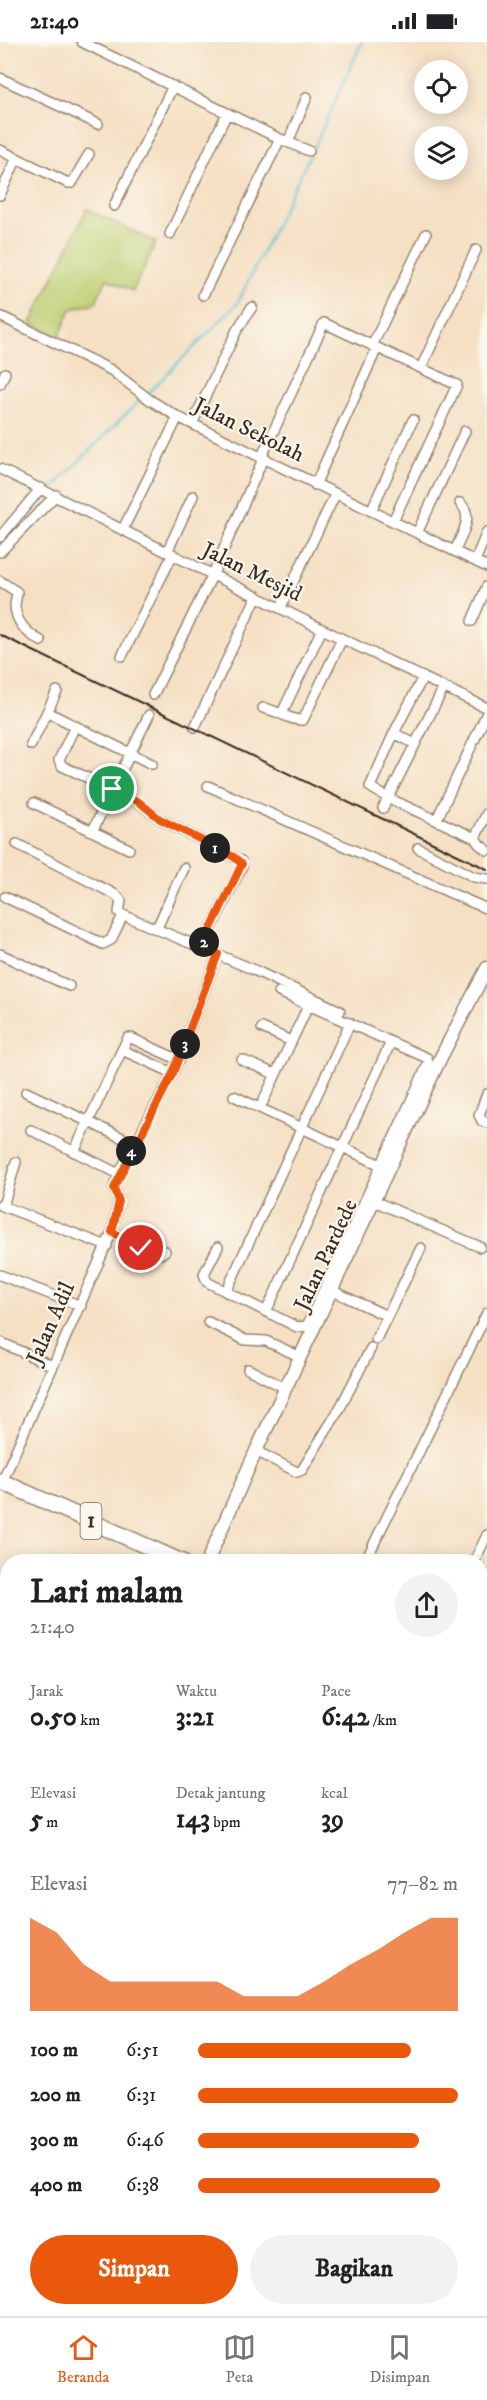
<!DOCTYPE html>
<html lang="id">
<head>
<meta charset="utf-8">
<style>
  body { margin:0; font-family:"IM FELL DW Pica",serif; background:#f2f2f2; color:#202124; height:100vh; display:flex; flex-direction:column; font-size:22px; white-space:nowrap }
  * { box-sizing:border-box; margin:0 }
  p { font-size:20px; color:#757577 }
  .icon { flex:none; width:33px; height:33px; fill:none; stroke:currentColor; stroke-width:2; stroke-linecap:round; stroke-linejoin:round }
  .map { position:relative; flex:1; overflow:hidden }
  .side { position:absolute; left:0px; top:1512px; width:488px; height:762px; display:flex; flex-direction:column; background:#fff; border-radius:24px 24px 0 0; box-shadow:0 3px 15px #0003 }
  .side>* { flex:none }
  .controls { position:absolute; left:414px; top:18px; display:grid; gap:12px }
  .controls a { display:grid; place-items:center; width:54px; height:54px; border-radius:50%; background:#fff; box-shadow:0 3px 15px #0003; font-size:30px }
  .pin { position:absolute; display:grid; place-items:center; width:51px; height:51px; color:#fff; margin:-26px; border:3px solid #fff; border-radius:50%; box-shadow:0 2px 6px #0007 }
  .km { position:absolute; width:30px; height:30px; margin:-15px; border-radius:50%; background:#222; color:#fff; font-size:16px; line-height:30px; text-align:center }
  .round { display:grid; place-items:center; flex:none; width:63px; height:63px; border-radius:32px; background:#f2f2f2 }
  .headline { display:flex; align-items:center; justify-content:space-between; height:102px; padding:0 30px }
  h1 { font-size:33px; font-weight:700; line-height:45px }
  .metrics { display:grid; grid-template-columns:repeat(3,1fr); gap:9px; height:102px; padding:6px 30px }
  .metrics div { display:grid; align-content:center }
  .metrics b { font-size:26px; font-weight:700 }
  .metrics small { font-size:16px; font-weight:400 }
  .metrics p { font-size:16px }
  .chart { height:168px; padding:12px 30px }
  .chart p { display:flex; justify-content:space-between }
  .chart svg { width:100%; height:108px; margin-top:6px; fill:#ea580c; opacity:.7 }
  .primary-button { display:flex; gap:12px; margin-top:auto; padding:12px 30px }
  .primary-button a { flex:1; height:69px; border-radius:36px; background:#ea580c; color:#fff; font-size:24px; font-weight:700; line-height:69px; text-align:center }
  .primary-button a+a { background:#f2f2f2; color:#202124 }
  ul { padding:0 30px; list-style:none; font-size:20px }
  li { display:grid; grid-template-columns:96px 72px 1fr; align-items:center; height:45px }
  li i { height:15px; border-radius:8px; background:#ea580c }
  .status { display:flex; justify-content:space-between; align-items:center; height:42px; padding:0 30px; background:#fff; direction:ltr }
  .status svg { height:16px; fill:currentColor }
  .menu { display:flex; justify-content:space-around; align-items:center; height:84px; border-top:2px solid #e0e0e0; background:#fff; font-size:16px; color:#757577 }
  .menu a { display:grid; justify-items:center; gap:3px }
  .menu .on { color:#ea580c }
  .map>svg:first-child { display:block }
</style>
</head>
<body>
<div class="status"><b>21:40</b><svg viewBox="0 0 49 12"><path d="M0 12V9h3v3zM5 12V6h3v6zM10 12V3h3v9zM15 12V0h3v12zM26 1h20v11H26zM47 4h2v5h-2z"/></svg></div>
<div class="map">
<svg width="487" height="2274" viewBox="0 0 487 2274">
  <rect width="100%" height="100%" fill="#fbf7ec"/>
  <filter id="ink" filterUnits="userSpaceOnUse"><feTurbulence type="fractalNoise" baseFrequency=".0167" numOctaves="2"/><feDisplacementMap in="SourceGraphic" scale="12" xChannelSelector="R" yChannelSelector="G"/><feConvolveMatrix kernelMatrix="1 2 1 2 8 2 1 2 1" color-interpolation-filters="sRGB"/></filter>
  <filter id="wash" filterUnits="userSpaceOnUse"><feTurbulence type="fractalNoise" baseFrequency=".008" numOctaves="4" result="noise"/><feDisplacementMap in="SourceGraphic" scale="24" xChannelSelector="R" yChannelSelector="G"/><feGaussianBlur stdDeviation="1.35" result="paint"/><feColorMatrix in="noise" values="0 0 0 0 0 0 0 0 0 0 0 0 0 0 0 0 0 1.4 0 .05"/><feComposite in="paint" operator="in"/></filter>
  <g filter="url(#wash)">
    <rect width="100%" height="100%" fill="#f5e0c4"/>
    <path fill="#bdcf72" stroke="#7c7c48" stroke-width="1.5" d="M87,167L156,200L133,249L107,237L95,261L71,267L59,295L31,281Z"/>
    <g fill="none" stroke-linecap="round" stroke-linejoin="round">
      <path stroke="#55bfd1" stroke-width="2" d="M313,108L362,0
        M146,353L237,262L310,113
        M50,448L142,356
        M15,484L46,452"/>
    </g>
  </g>
  <g filter="url(#ink)">
    <g fill="none" stroke-linecap="round" stroke-linejoin="round">
      <defs>
        <path id="minor" d="M82,0L280,97L309,109
          M0,36L98,82
          M288,100L307,55
          M0,108L68,141H72L89,112
          M0,153L17,116
          M114,164L173,44
          M170,192L227,71
          M203,253L280,97
          M0,274L111,328L150,358L178,375L487,525
          M372,304L426,192
          M421,326L476,208
          M0,342L5,331
          M192,382L237,288L252,265
          M261,416L324,281L457,343L393,479
          M0,427L322,587L487,666
          M315,443L377,306
          M371,469L413,378
          M123,487L178,375
          M417,491L465,389
          M0,495L41,446
          M455,509C461,493 475,474 460,461
          M0,510L56,453
          M167,510L193,454
          M475,519L487,490
          M0,539L17,550C17,554 15,560 15,564C16,581 28,592 41,599
          M281,565L335,453
          M472,579L487,544
          M122,614L173,512
          M423,635L394,691L370,745L388,756L475,796L479,802L487,808
          M153,653L213,532L263,417
          M263,666C277,668 290,679 303,678L342,597
          M47,670L57,649
          M282,671L322,587
          M75,684L59,718L62,724L123,752L139,761L160,777L241,819L242,824L202,905
          M195,685L257,554
          M394,691L415,702
          M31,703L47,670L152,722
          M208,744L487,867
          M34,761L129,807
          M383,766L444,645
          M437,777L487,671
          M93,788L149,673
          M475,796L487,771
          M17,802L116,853L121,859L119,870L123,873
          M418,806L474,835L487,837
          M5,855L103,902L111,898L123,873L252,927L340,969
          M157,886L184,826
          M0,912L69,944
          M262,986L291,999
          M122,1008L128,996H131L179,1018
          M242,1018L275,1032
          M26,1050L135,1102
          M487,1052L479,1073L482,1079L487,1081
          M234,1054L387,1126
          M260,1066L309,962
          M31,1088L119,1132
          M74,1110L122,1008L173,1031
          M374,1159L480,1205
          M0,1163L107,1204
          M3,1164L16,1120
          M112,1190L152,1211L161,1212L165,1209
          M218,1205L204,1232L207,1240L297,1285L307,1284L428,1022L427,1016L279,950
          M0,1233L81,1264
          M331,1248L387,1274
          M226,1250L350,981
          M266,1270L391,1000
          M208,1280L245,1298L266,1299L301,1315
          M376,1297L421,1206
          M0,1300L53,1324
          M248,1327L285,1346
          M256,1409L297,1430L302,1428L340,1366L371,1306
          M2,1440L112,1190L119,1159L114,1146L119,1132L173,1031L218,912
          M365,1520L487,1271
          M474,1520L487,1493
          M480,1577L487,1581
          M480,1617L487,1603
          M0,1724L8,1728
          M480,1784L487,1770
          M480,1811L487,1815
          M0,1858L8,1861
          M480,1943L487,1946
          M425,2273L428,2274
          M249,2274L252,2266"/>
        <path id="tertiary" d="M207,1520L256,1409L440,1017L487,926"/>
        <path id="trunk" d="M0,1439L182,1520
          M480,1657L487,1660"/>
      </defs>
      <use href="#minor" stroke="#988571" stroke-width="12"/>
      <use href="#tertiary" stroke="#988571" stroke-width="15"/>
      <use href="#trunk" stroke="#988571" stroke-width="18"/>
      <use href="#minor" stroke="#fff" stroke-width="9"/>
      <use href="#tertiary" stroke="#fff" stroke-width="12"/>
      <use href="#trunk" stroke="#fff" stroke-width="15"/>
      <path stroke="#3b2a1e" stroke-width="2" d="M0,593L487,827"/>
    </g>
  </g>
  <g fill="none" stroke-linecap="round" stroke-linejoin="round" filter="url(#ink)">
    <defs>
      <path id="route" d="M112,747L139,760L160,777L234,815L242,822L202,905L218,912L173,1031L114,1146L119,1159L112,1190L141,1206"/>
    </defs>
    <use href="#route" stroke="#fff" stroke-width="12"/>
    <use href="#route" stroke="#ea580c" stroke-width="8"/>
  </g>
  <g text-anchor="middle" dominant-baseline="central" stroke-width="4.5" stroke-linejoin="round" paint-order="stroke">
    <rect fill="#fbf7ec" stroke="#75685c" stroke-width="1.5" x="80.5" y="1461" width="21" height="36" rx="4.5"/>
    <g font-size="21" font-weight="bold" fill="#3b2a1e">
      <text x="91" y="1479">1</text>
    </g>
    <g font-size="22" fill="#3b2a1e" stroke="#fbf7ec">
      <text transform="translate(249 388) rotate(26)">Jalan Sekolah</text>
      <text transform="translate(252 530) rotate(26)">Jalan Mesjid</text>
      <text transform="translate(326 1213) rotate(-65)">Jalan Pardede</text>
      <text transform="translate(51 1281) rotate(-66)">Jalan Adil</text>
    </g>
  </g>
</svg>
<div class="controls">
<a><svg class="icon" aria-label="locate" viewBox="0 0 24 24"><circle cx="12" cy="12" r="6"/><path d="M12 2v4M12 18v4M2 12h4M18 12h4"/></svg></a>
<a><svg class="icon" aria-label="layers" viewBox="0 0 24 24"><path d="M12 4l9 5-9 5-9-5zM3 14l9 5 9-5"/></svg></a>
</div>
<div class="pin" style="left:112px;top:747px;background:#1e9e55"><svg class="icon" aria-label="arrive" viewBox="0 0 24 24"><path d="M6 21V4h12l-3 4 3 4H6"/></svg></div>
<div class="pin" style="left:141px;top:1206px;background:#d93025"><svg class="icon" aria-label="check" viewBox="0 0 24 24"><path d="M5 12l5 5 9-10"/></svg></div>
<b class="km" style="left:215px;top:806px">1</b>
<b class="km" style="left:204px;top:900px">2</b>
<b class="km" style="left:185px;top:1002px">3</b>
<b class="km" style="left:131px;top:1109px">4</b>
<section class="side">
<div class="headline"><div><h1>Lari malam</h1><p>21:40</p></div><a class="round"><svg class="icon" aria-label="share" viewBox="0 0 24 24"><path d="M12 15V3M7 8l5-5 5 5M5 13v7h14v-7"/></svg></a></div>
<div class="metrics">
<div><p>Jarak</p><b>0.50<small> km</small></b></div>
<div><p>Waktu</p><b>3:21</b></div>
<div><p>Pace</p><b>6:42<small> /km</small></b></div>
</div>
<div class="metrics">
<div><p>Elevasi</p><b>5<small> m</small></b></div>
<div><p>Detak jantung</p><b>143<small> bpm</small></b></div>
<div><p>kcal</p><b>39</b></div>
</div>
<div class="chart"><p><span>Elevasi</span>77–82 m</p>
<svg viewBox="0 0 160 44" preserveAspectRatio="none"><path d="M0 44V6L10 12L20 25L30 32L40 32L50 32L60 32L70 32L80 38L90 38L100 38L110 32L120 25L130 19L140 12L150 6L160 6V44z"/></svg>
</div>
<ul>
<li><b>100 m</b>6:51<i style="width:82%"></i></li>
<li><b>200 m</b>6:31<i style="width:100%"></i></li>
<li><b>300 m</b>6:46<i style="width:85%"></i></li>
<li><b>400 m</b>6:38<i style="width:93%"></i></li>
</ul>
<div class="primary-button"><a>Simpan</a><a>Bagikan</a></div>
</section>
</div>
<nav class="menu">
<a class="on"><svg class="icon" aria-label="home" viewBox="0 0 24 24"><path d="M3 11l9-7 9 7M6 9v11h12V9"/></svg>Beranda</a>
<a><svg class="icon" aria-label="map" viewBox="0 0 24 24"><path d="M3 6l6-2 6 2 6-2v14l-6 2-6-2-6 2zM9 4v14M15 6v14"/></svg>Peta</a>
<a><svg class="icon" aria-label="saved" viewBox="0 0 24 24"><path d="M7 4h10v16l-5-4-5 4z"/></svg>Disimpan</a>
</nav>
</body>
</html>
